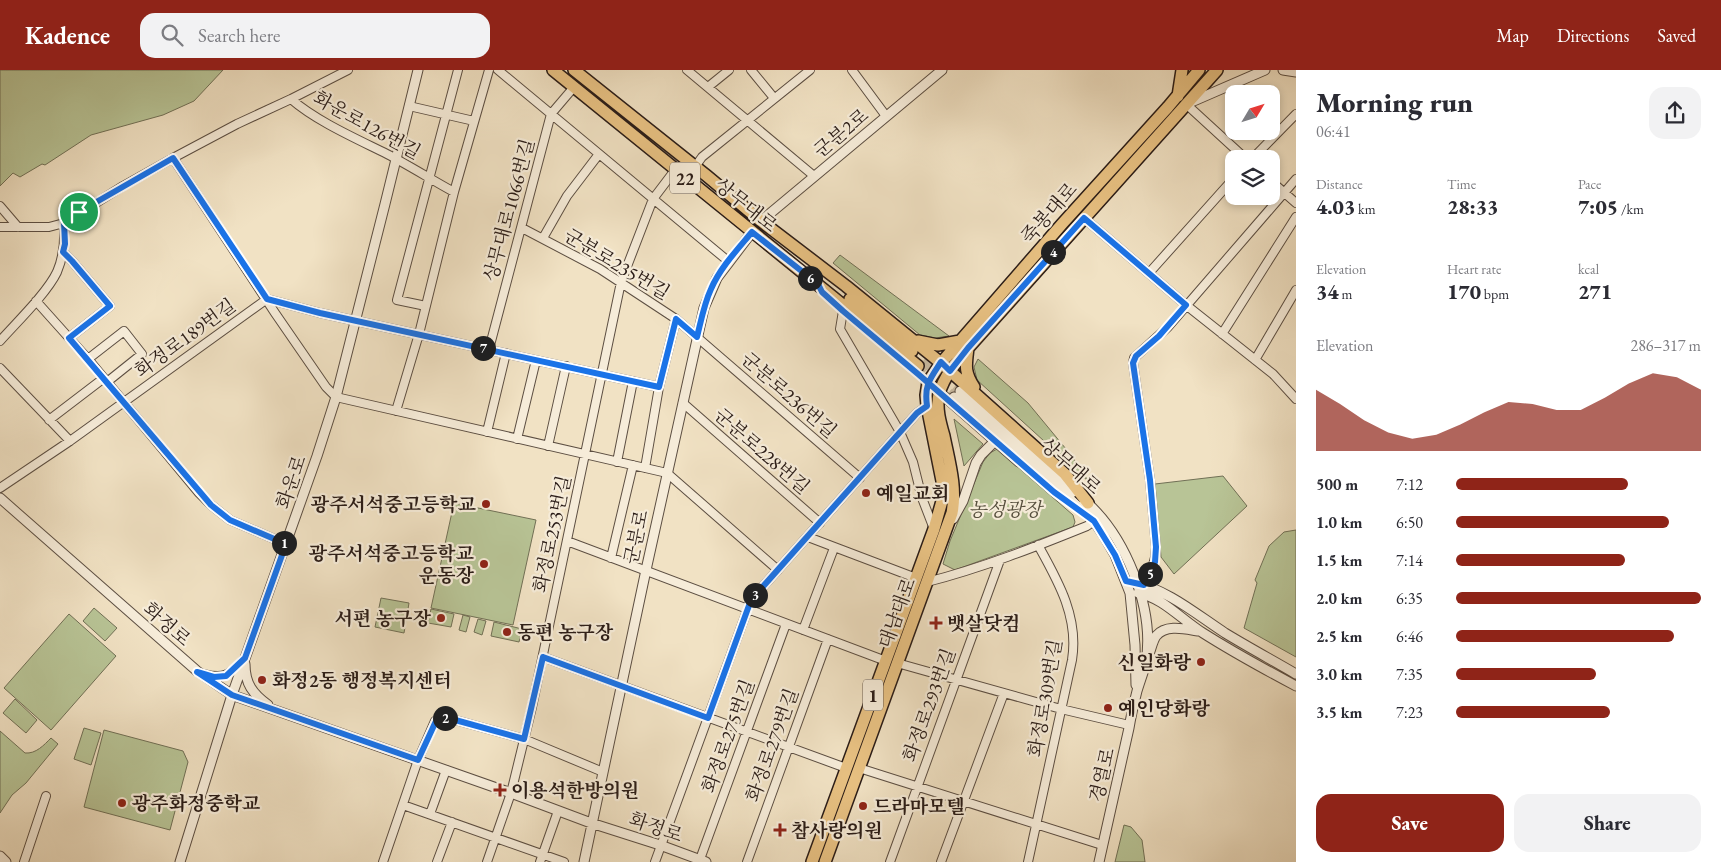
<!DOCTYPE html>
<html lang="en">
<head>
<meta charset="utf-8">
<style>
  body { margin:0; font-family:"EB Garamond","Noto Serif KR",serif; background:#f2f2f3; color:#2b2b33; height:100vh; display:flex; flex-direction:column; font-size:19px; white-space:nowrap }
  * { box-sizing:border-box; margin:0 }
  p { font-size:16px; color:#7c7c81 }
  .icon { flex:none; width:28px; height:28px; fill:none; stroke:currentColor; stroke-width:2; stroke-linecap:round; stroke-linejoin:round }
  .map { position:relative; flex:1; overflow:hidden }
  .sheet { display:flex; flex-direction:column; background:#fff; width:425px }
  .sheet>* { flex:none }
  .needle { width:32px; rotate:52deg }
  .buttons { position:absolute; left:1225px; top:15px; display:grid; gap:10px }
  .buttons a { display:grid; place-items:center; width:55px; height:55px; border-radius:10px; background:#fff; box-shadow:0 2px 8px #0003; font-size:25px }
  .pin { position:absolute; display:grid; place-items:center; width:42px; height:42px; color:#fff; margin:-21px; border:2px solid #fff; border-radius:50%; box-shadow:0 1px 5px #0007 }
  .km { position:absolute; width:25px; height:25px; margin:-12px; border-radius:50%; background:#222; color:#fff; font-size:14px; line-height:25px; text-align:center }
  .round { display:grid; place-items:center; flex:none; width:52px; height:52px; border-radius:15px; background:#f2f2f3 }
  .head { display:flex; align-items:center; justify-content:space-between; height:85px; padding:0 20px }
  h1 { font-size:28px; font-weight:800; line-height:38px }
  .stats { display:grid; grid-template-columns:repeat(3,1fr); gap:8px; height:85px; padding:5px 20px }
  .stats div { display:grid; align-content:center }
  .stats b { font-size:21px; font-weight:800 }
  .stats small { font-size:14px; font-weight:400 }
  .stats p { font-size:14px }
  .chart { height:140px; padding:10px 20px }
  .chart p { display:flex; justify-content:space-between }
  .chart svg { width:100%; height:90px; margin-top:5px; fill:#8f2418; opacity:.7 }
  .cta { display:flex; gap:10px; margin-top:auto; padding:10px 20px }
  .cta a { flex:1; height:58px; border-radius:15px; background:#8f2418; color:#fff; font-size:20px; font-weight:800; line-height:58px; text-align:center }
  .cta a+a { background:#f2f2f3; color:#2b2b33 }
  ul { padding:0 20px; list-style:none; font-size:16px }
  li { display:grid; grid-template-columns:80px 60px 1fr; align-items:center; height:38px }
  li i { height:12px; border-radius:6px; background:#8f2418 }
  header { display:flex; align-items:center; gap:30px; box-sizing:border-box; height:70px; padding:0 25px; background:#8f2418; color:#fff }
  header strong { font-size:24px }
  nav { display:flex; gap:28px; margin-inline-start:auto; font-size:18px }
  .search { width:350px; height:45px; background:#f2f2f3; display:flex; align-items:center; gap:12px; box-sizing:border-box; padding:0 18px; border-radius:15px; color:#7c7c81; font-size:19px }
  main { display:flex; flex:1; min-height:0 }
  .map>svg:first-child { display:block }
</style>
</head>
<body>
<header>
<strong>Kadence</strong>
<div class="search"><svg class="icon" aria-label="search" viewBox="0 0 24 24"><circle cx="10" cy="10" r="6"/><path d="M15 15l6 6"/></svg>Search here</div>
<nav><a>Map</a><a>Directions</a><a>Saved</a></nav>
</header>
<main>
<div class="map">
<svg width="1296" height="792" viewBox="0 0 1296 792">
  <rect width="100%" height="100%" fill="#f1e2c4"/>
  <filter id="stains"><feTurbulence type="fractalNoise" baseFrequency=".004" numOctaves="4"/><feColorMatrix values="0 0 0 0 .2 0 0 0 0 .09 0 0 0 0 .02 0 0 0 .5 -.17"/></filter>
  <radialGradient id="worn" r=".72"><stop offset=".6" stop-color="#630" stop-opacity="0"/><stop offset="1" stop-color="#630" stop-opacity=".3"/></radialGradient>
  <path fill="#b8c496" stroke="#717056" d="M0,0H223L194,31L163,45L91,65L45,95L42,94L20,107L13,103L0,116Z
    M840,185L949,266L935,268L920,265L833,193Z
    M978,289L1028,333L1071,385L1089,412L977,310L974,297Z
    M954,349L983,374L964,396Z
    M997,379L1073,445L1075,452L1073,457L955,500L943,494L950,471L983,392L990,383Z
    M1223,406L1247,436L1174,504L1161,487L1155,414Z
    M454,433L536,450L513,555L431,538Z
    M1296,460V587L1244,558L1257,513L1255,510L1269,476L1284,462Z
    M381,528L409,533L404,563L375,557Z
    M94,538L117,558L105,571L83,551Z
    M431,539L454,544L451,557L428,553Z
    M69,544L116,586L51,660L4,618Z
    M463,545L470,547L466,562L459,560Z
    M478,549L486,551L482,565L474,562Z
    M494,552L522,559L519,572L491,566Z
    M15,629L37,650L26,663L3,643Z
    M84,658L101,663L91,695L74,689Z
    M104,660L183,681L188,692L170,760L84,737Z
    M0,661L25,683C36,684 44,675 51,668L58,674L26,713L12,725L0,743Z
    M1124,755L1131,757L1142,770L1145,792H1115Z"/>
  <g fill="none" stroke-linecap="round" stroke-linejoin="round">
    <path stroke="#c9baa1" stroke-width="9" stroke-dasharray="9 4.5" stroke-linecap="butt" d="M923,291L960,321
      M918,296L954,327"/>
    <defs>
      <path id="minor" d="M498,0L728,191
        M687,0L814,106
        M751,0L774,28
        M852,0L886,46
        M708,17L729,0
        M291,29C316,51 357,69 387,84C410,96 432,110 454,122
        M1186,34L1246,89
        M409,36L474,51
        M173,88L275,243L326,317L336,327L667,403L778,500
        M1252,89L1296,44
        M695,97L702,87L810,0
        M1271,111L1296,133
        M0,136L18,157
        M1084,148L1186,235L1273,304L1296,329
        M0,157H49L64,153
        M522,158L600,199L676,249L860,408
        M543,168L567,126L599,84
        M63,182L72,191L110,236L69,268
        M1149,203L1234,108
        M36,231L88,289L199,423L211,435L230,450L286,474
        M426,236L397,230L458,0
        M843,241L840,259L900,362L913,392L922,428L934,459
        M1222,264L1296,147
        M0,271C16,253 47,223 57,202C64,186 65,170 64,153L123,116L173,88L237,54L291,29L348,0
        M489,279L551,44L574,17
        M88,289L124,261L142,284L107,312
        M1255,290L1296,220
        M0,298L70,371
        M683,333L820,453
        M396,341L419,264L454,122L489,0
        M49,350L104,308
        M487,362L506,283
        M517,369L536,290
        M548,376L566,296
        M617,392L633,311
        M645,398L659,317L676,249
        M0,418L70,371L267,229L320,243L659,317
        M808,467L916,508
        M567,471L886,591
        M611,488L633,395
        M927,512C982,498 1035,477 1087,456L1094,451
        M1142,519C1149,505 1156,494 1156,477L1150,410L1133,293L1134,288L1168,257L1296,109
        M803,560L834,478
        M543,587L846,698
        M897,593L1061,639L1129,655
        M204,604C227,610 230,603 245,588
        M859,698L1102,775
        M403,735L564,792
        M430,744L446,700
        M24,792L46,726
        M383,792L418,690L435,651L439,649L448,648L524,669L603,702
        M437,792L452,752
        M487,792L511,723L532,637L621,212L653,129L675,100
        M540,792L558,741
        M655,792L751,530L917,343L927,336
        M699,792L786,554
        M747,792L828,569
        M890,792L1000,490
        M941,792L1004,623
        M1028,792L1072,590C1079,547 1058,511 1038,475"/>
      <path id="tertiary" d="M1283,0L1296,2
        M1189,33L1265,0
        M761,151L942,0
        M928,312L1019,392
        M960,321L1074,422
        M954,327L1072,431L1094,451L1104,466L1115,485L1130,523L1135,575L1136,615
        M0,428L197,601L232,625L511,723L591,753L660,775L706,792
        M1084,430C1125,465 1155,538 1146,592C1144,601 1140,611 1137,621C1134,633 1131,646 1129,658C1119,703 1109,747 1099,792
        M953,449L963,431L976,393L981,385L995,371
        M1133,512C1168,520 1196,544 1225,563C1248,577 1272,590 1296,604
        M1138,523C1162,527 1182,550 1203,563C1233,582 1264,599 1296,616
        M1149,584C1151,579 1153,570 1156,566C1166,554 1185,559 1198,561
        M245,594C245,614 253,624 268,635
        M0,786L6,792
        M180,792L232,625L317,386L336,327L385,134L418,0
        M584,792L646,500L704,238L717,208L752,162"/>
      <path id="primary" d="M553,0L918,296
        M574,0L707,106L761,151L846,216L941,293L1065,404L1088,433
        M1178,26L1182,0
        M850,229L912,281
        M918,271L938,275L960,271
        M968,278C966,295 964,302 974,317
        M812,792L934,459L942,431V411L927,336L926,325L928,312L941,293L1062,154L1168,37L1199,0
        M825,792L952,443C957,418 949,391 944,366C940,352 936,338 939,324C944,306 957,291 968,278L1217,0"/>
    </defs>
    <use href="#minor" stroke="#5c4e42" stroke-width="10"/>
    <use href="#tertiary" stroke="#5c4e42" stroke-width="11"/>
    <use href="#primary" stroke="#2a1c17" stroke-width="14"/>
    <use href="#minor" stroke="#f6ecd9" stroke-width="8"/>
    <use href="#tertiary" stroke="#f6ecd9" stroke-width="9"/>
    <use href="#primary" stroke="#e8c182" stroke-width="11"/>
  </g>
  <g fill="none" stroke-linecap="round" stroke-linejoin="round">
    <defs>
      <path id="route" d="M79,142L64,152L65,174L63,182L72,191L110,236L69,268L211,435L230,450L286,474L245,588L226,606L214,607L197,602L232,625L418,690L436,651L438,649L448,648L524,669L543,587L708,648L751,530L917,343L927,336C924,315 930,309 941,292L950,301L968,278L1084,148L1186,235L1159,266L1136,286L1133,293L1150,410L1156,477L1155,492L1144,515L1126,511L1115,485L1094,451L1054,422L940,323L918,304L843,241L822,222L818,214L752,162C737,180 720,198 711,219C704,234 701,251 697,267L676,249L659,317L320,243L267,229L173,88L79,142"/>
    </defs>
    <use href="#route" stroke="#fff" stroke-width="10"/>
    <use href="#route" stroke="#1a73e8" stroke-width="6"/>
  </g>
  <g fill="#8f2418" stroke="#f6ecd9" stroke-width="2">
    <circle cx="866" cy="423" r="5"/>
    <circle cx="486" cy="434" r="5"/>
    <circle cx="484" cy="494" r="5"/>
    <circle cx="441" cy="548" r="5"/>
    <path d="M933.5 545.5h5v5h5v5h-5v5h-5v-5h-5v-5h5z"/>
    <circle cx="507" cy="562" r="5"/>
    <circle cx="1201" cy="592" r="5"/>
    <circle cx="262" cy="610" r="5"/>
    <circle cx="1108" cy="638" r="5"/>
    <path d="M497.5 712.5h5v5h5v5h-5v5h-5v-5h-5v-5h5z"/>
    <circle cx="122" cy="733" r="5"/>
    <circle cx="863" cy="736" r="5"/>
    <path d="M777.5 752.5h5v5h5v5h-5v5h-5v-5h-5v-5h5z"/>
  </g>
  <g text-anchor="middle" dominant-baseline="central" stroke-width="4.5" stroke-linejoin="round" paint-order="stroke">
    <g fill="#f6ecd9" stroke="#675a51" stroke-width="1">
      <rect x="670" y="92.5" width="30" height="31" rx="4"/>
      <rect x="863" y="609.5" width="20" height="31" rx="4"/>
    </g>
    <g font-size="18" font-weight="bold" fill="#2a1c17">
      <text x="685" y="108">22</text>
      <text x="873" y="625">1</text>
    </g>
    <g font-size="19" fill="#2a1c17" stroke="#f6ecd9">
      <text transform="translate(367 55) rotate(29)">화운로126번길</text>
      <text transform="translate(841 63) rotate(-40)">군분2로</text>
      <text transform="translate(746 135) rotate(39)">상무대로</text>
      <text transform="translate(509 140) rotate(-75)">상무대로1066번길</text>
      <text transform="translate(1049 143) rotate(-49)">죽봉대로</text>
      <text transform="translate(617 194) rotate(31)">군분로235번길</text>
      <text transform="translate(185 268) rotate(-36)">화정로189번길</text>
      <text transform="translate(789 325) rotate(41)">군분로236번길</text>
      <text transform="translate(762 381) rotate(41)">군분로228번길</text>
      <text transform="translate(1071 396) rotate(42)">상무대로</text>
      <text transform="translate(291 412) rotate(-71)">화운로</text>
      <text transform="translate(552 464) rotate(-78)">화정로253번길</text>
      <text transform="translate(636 467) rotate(-78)">군분로</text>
      <text transform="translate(897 543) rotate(-70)">대남대로</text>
      <text transform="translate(167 554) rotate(41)">화정로</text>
      <text transform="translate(1045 628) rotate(-80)">화정로309번길</text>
      <text transform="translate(929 635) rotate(-70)">화정로293번길</text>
      <text transform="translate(728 666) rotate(-70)">화정로275번길</text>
      <text transform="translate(772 675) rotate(-70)">화정로279번길</text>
      <text transform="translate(1102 705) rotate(-77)">경열로</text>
      <text transform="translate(656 757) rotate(19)">화정로</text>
    </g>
    <g font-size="19" font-weight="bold" fill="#2a1c17" stroke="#f6ecd9" text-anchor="start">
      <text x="876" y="423">예일교회</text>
      <text x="476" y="434" text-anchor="end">광주서석중고등학교</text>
      <text x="474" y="483" text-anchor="end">광주서석중고등학교<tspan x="474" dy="22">운동장</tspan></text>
      <text x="431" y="548" text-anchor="end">서편 농구장</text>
      <text x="947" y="553">뱃살닷컴</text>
      <text x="517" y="562">동편 농구장</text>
      <text x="1191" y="592" text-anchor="end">신일화랑</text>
      <text x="272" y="610">화정2동 행정복지센터</text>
      <text x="1118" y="638">예인당화랑</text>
      <text x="511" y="720">이용석한방의원</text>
      <text x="132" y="733">광주화정중학교</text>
      <text x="873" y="736">드라마모텔</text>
      <text x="791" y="760">참사랑의원</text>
    </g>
    <g font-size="19" font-style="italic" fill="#554e3d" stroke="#f6ecd9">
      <text x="1005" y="439">농성광장</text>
    </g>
  </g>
  <rect width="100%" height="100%" filter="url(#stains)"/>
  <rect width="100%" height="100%" fill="url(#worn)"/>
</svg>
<div class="buttons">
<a><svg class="needle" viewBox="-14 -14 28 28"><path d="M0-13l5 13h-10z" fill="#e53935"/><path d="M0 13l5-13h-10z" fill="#7c7c81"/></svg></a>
<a><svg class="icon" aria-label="layers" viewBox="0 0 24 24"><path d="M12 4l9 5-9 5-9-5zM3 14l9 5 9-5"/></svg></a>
</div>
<div class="pin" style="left:79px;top:142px;background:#1e9e55"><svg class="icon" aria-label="arrive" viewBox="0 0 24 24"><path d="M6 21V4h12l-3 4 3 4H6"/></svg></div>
<b class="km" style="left:284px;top:473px">1</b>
<b class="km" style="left:445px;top:648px">2</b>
<b class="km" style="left:755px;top:525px">3</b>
<b class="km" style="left:1053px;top:182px">4</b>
<b class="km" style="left:1150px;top:504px">5</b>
<b class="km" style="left:810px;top:208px">6</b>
<b class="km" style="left:483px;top:278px">7</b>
</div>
<section class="sheet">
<div class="head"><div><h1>Morning run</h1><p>06:41</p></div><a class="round"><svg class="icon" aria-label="share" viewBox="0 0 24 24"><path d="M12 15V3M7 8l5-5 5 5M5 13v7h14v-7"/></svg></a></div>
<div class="stats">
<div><p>Distance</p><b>4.03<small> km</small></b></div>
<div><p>Time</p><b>28:33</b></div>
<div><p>Pace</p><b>7:05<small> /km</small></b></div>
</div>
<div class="stats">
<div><p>Elevation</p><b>34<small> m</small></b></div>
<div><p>Heart rate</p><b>170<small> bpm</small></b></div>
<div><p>kcal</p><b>271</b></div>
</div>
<div class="chart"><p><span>Elevation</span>286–317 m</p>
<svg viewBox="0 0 160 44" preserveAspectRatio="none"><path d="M0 44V14L10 21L20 29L30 35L40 38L50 36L60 31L70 25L80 20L90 21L100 24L110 24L120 18L130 11L140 6L150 8L160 14V44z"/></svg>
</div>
<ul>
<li><b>500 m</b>7:12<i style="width:70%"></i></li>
<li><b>1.0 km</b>6:50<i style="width:87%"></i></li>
<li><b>1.5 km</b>7:14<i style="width:69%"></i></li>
<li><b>2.0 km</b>6:35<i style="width:100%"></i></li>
<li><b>2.5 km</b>6:46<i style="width:89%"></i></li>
<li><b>3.0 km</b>7:35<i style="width:57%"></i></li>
<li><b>3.5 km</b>7:23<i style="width:63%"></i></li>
</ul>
<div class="cta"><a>Save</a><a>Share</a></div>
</section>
</main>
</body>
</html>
